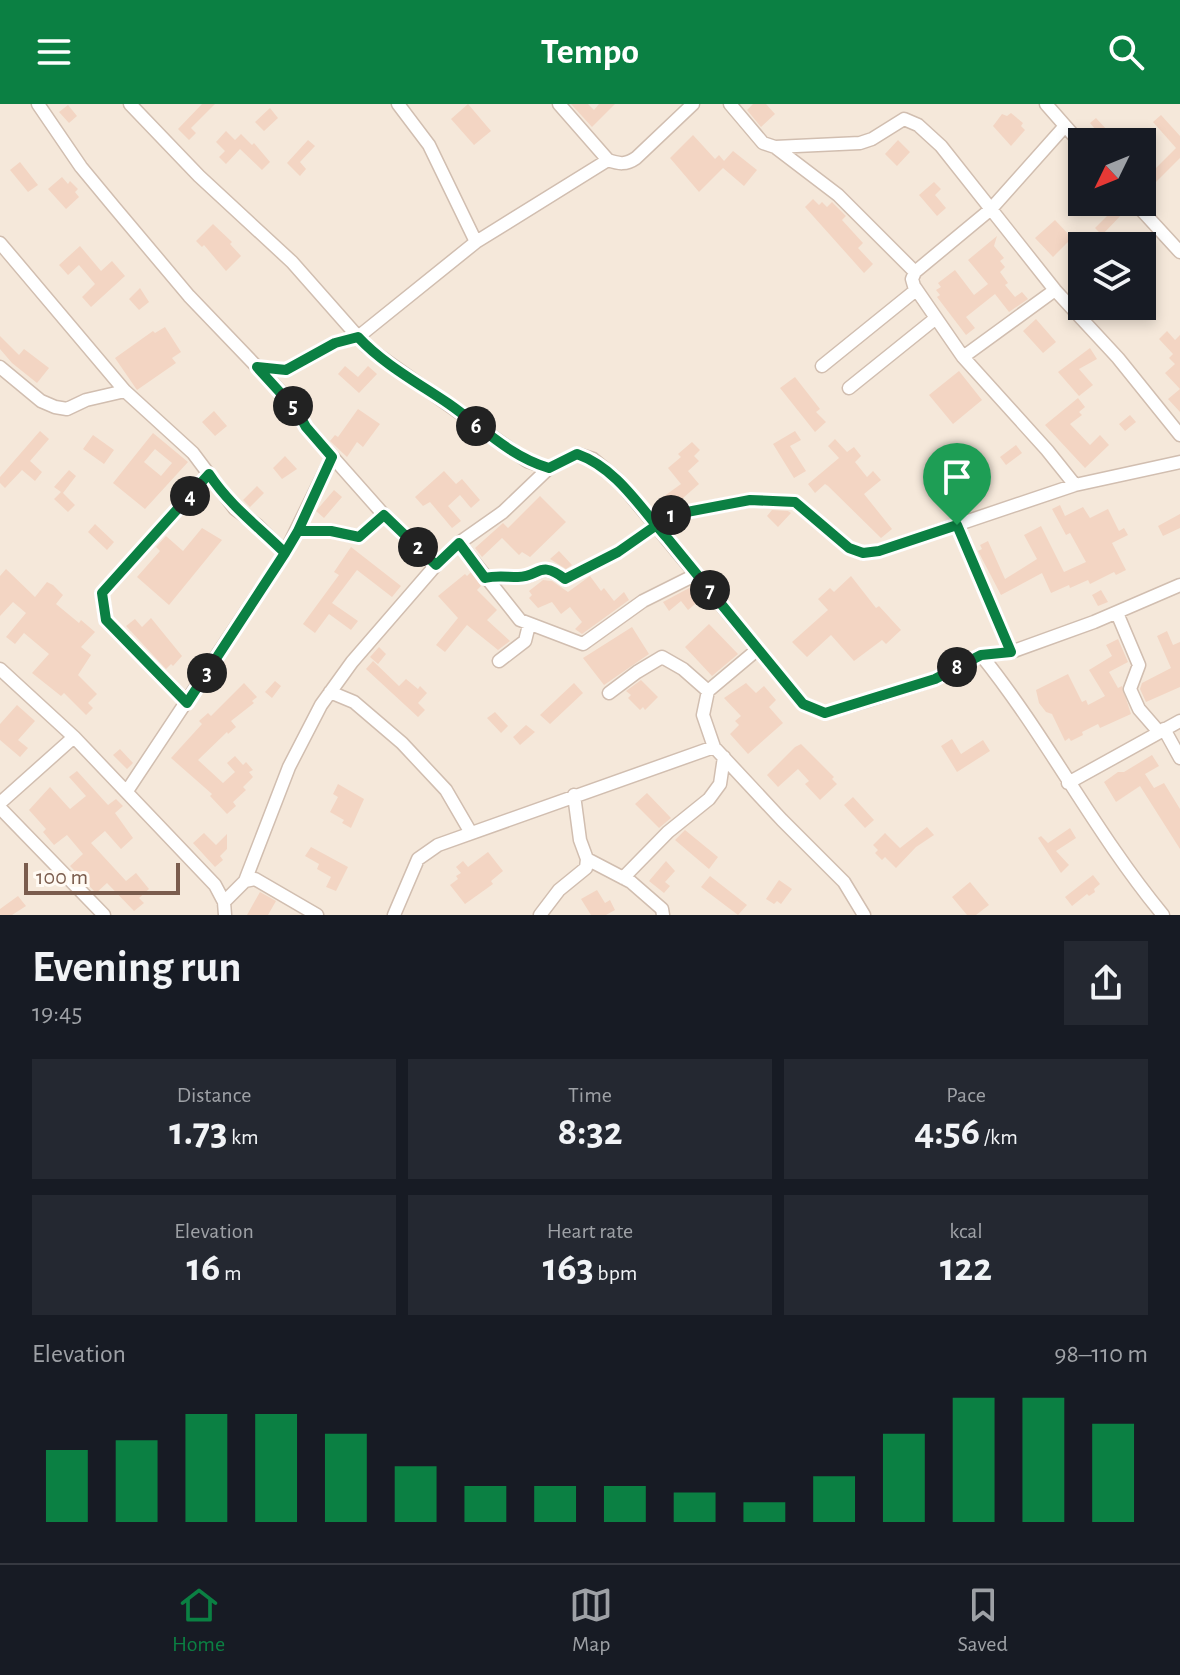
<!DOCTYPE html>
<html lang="en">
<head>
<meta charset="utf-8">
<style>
  body { margin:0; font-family:"Alegreya Sans",sans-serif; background:#242831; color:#f1f3f6; height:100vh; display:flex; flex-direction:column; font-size:30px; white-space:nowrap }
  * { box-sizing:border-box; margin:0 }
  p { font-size:26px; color:#9ea1a6 }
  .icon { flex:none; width:44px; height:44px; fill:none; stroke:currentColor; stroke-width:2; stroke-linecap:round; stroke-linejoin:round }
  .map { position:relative; height:811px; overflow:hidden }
  .side { display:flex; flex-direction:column; background:#171b24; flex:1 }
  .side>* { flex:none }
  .needle { width:52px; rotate:227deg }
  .fabs { position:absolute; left:1068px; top:24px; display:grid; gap:16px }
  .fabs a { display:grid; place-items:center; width:88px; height:88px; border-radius:0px; background:#171b24; box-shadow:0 4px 12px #0003; font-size:40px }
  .scale { position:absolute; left:24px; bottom:20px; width:156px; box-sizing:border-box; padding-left:8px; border:4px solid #7a5c4d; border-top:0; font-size:22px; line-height:28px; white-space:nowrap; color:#7a5c4d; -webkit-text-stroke:6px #fffaf3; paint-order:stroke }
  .pin { position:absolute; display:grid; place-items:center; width:68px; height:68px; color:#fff; margin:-82px -34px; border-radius:50% 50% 50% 0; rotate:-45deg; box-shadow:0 0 8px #0007 }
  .pin .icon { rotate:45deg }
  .km { position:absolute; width:40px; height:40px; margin:-20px; border-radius:50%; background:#222; color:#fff; font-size:22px; line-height:40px; text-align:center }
  .round { display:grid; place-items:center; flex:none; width:84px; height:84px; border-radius:0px; background:#242831 }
  .summary { display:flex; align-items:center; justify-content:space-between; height:136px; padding:0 32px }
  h1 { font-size:44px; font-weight:600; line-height:60px }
  .stats { display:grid; grid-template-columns:repeat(3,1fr); gap:12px; height:136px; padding:8px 32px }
  .stats div { display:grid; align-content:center; border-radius:0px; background:#242831; text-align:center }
  .stats b { font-size:40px; font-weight:600 }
  .stats small { font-size:22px; font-weight:400 }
  .stats p { font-size:22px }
  .chart { height:224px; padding:16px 32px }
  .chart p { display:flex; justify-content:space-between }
  .chart svg { width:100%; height:144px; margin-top:8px; stroke:#0b8043; stroke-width:6 }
  header { display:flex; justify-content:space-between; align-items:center; height:104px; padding:0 32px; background:#0b8043; color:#fff; font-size:36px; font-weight:600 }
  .menu { display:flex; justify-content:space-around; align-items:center; height:112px; border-top:2px solid #363941; background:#171b24; font-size:22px; color:#9ea1a6 }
  .menu a { display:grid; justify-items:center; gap:4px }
  .menu .current { color:#0b8043 }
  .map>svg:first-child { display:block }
</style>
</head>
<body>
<header><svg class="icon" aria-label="menu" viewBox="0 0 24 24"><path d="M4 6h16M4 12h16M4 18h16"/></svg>Tempo<svg class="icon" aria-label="search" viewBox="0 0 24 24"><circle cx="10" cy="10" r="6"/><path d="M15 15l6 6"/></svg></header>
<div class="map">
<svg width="1180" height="811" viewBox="0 0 1180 811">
  <rect width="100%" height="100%" fill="#fdf6ec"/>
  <path fill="#f5e8da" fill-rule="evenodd" d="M0,0H1180V811H0ZM1082,38H1142V98H1082ZM1082,142H1142V202H1082Z"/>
  <path fill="#f3d5c3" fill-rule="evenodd" d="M202,0H215L191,24L196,29L189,36L178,25Z
    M468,0L491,27L474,41L451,15Z
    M571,0H588L594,6L599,0H615L592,23Z
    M753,0H766L775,10L761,23L747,6Z
    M68,1L77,12L69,19L59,8Z
    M270,4L278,14L264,27L255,18Z
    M1011,9L1023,19L1021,22L1025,26L1011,42L993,22L1002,10L1007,12Z
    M1161,11L1180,32V54L1154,80L1147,73L1176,44L1153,18Z
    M1096,14L1118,38H1106L1090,19Z
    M226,27L235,36L241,30L252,41L254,39L270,58L262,66L240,45L226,60L219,53L225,47L216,38Z
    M693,31L715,55L719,51L724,57L733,47L757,66L744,82L723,64L699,88L670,54Z
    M308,36L315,42L300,58L306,65L300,72L287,59Z
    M898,36L910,48L897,62L885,50Z
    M20,58L38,81L28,88L10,66Z
    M62,73L68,80L70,77L78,85L75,88L79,93L66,105L48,85Z
    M934,78L941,85L935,91L946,104L937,112L919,91Z
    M813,95L819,101L822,98L827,103L832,98L846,112L842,116L863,139L858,144L873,160L864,169L805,103Z
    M1119,100L1126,106L1102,131L1095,124Z
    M1055,116L1072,134L1053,153L1035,134Z
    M213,120L232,138L230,140L241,152L226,167L204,141L202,143L196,137Z
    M997,132L994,142L1004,154L1000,157L1005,163L1000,168L1008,179L1005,181L1015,193L1022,188L1028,195L1009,208L995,190L966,213L975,224L966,231L937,193L940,191L936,186L941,183L938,179L955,166L974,191L988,180L968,156Z
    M80,142L101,167L112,157L125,172L91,203L82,193L95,180L79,161L68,171L59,161Z
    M140,184L149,198L139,206L129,195Z
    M1036,215L1056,238L1043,249L1023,227Z
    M165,223L181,248L172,254L176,259L137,286L115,254L153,227L155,229Z
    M1167,227L1175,236L1180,231V308L1168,295L1180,285L1165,269L1175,260L1169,254L1173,250L1159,235Z
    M0,232L19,251L24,245L49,264L37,279L12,259L0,245Z
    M1090,244L1097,255L1079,265L1093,281L1079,292L1058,268Z
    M345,262L358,273L368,262L377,270L359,289L338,270Z
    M959,267L982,296L953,320L929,291Z
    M795,273L820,305L816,308L826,318L815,328L780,284Z
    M1078,294L1085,303L1079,308L1082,311L1070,320L1090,341L1100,331L1109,341L1085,364L1045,321Z
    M358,305L380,320L363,343L357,338L347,353L330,337L335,331L338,333Z
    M214,307L227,322L215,332L202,318Z
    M1130,311L1136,318L1125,327L1119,320Z
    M40,327L49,335L30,357L42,368L35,377L22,366L5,384L0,379V373Z
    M795,327L801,336L790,342L806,367L794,374L773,340Z
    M153,329L188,358L145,405L113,379ZM155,345L172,359L161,372L144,358Z
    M93,331L114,346L104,360L83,345Z
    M835,335L847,348L854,343L861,352L855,358L867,373L873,367L881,376L864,390L892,425L881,434L828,382L825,380L815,389L808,380L839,354L828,342Z
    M692,338L700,346L694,352L699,357L688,367L699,380L675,401L663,406L656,398L681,380L668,364L681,353L678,350Z
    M1016,341L1022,349L1006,361L1000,353Z
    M285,352L297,365L282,375L273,364Z
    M69,366L76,372L63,389L75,401L68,408L54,395L61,388L54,383Z
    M444,367L456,380L462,375L480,396L471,404L460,391L448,402L461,417L452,424L430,398L423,402L415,393Z
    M974,373L980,385L969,391L963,379Z
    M257,382L264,389L250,403L243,396Z
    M334,386L342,393L324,414L316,407Z
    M540,392L566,418L530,453L522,448L519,451L502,434L482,453L475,444L503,419L508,424Z
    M1060,401L1065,412L1083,403L1090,414L1108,405L1119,427L1124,424L1128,431L1112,439L1126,466L1116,471L1114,468L1090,480L1088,476L1070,484L1069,481L1051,489L1042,469L1001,491L978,447L982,445L980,441L988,437L1005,475L1037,455L1024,431L1041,422L1064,468L1086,458L1070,429L1066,431L1052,405Z
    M772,406L788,407L791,409L778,423L767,412Z
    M1180,410V424L1163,432L1158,422Z
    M95,420L114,438L107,446L88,428Z
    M202,424L222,436L169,501L137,473L160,447L156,443L166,432L183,447Z
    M351,443L401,482L392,493L357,466L332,499L358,517L351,526L329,510L315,529L303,520L339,471L334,468Z
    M559,447L572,461L566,465L550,455Z
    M6,465L35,493L47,478L53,481L63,491L56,500L79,519L81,516L95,528L81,543L91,551L78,571L97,590L88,599L93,604L86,611L64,589L61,592L32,569L49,550L24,529L15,540L6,533L26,509L13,498L0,512V472Z
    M471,468L481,482L477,486L497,506L487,516L510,537L498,546L467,521L445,548L436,541L458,514L438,492L465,470L467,472Z
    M590,472L601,487L604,484L614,497L624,488L629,496L582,530L575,525L582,518L570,503L561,510L552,498L538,504L529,494L532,491L529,487L543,476L552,477L568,488Z
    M851,472L876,504L879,502L901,526L886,540L882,536L854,557L831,531L807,553L792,538L828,506L818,495L830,484L834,488Z
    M691,483L701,495L688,506L681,497L669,507L663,498Z
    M1101,486L1108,498L1098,502L1092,491Z
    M151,514L182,552L173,562L171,560L166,565L126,522L135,515L142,523Z
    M709,520L738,550L712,572L685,543Z
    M632,523L649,550L604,581L583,554Z
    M1167,527L1173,541L1180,538V583L1146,598L1140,585L1142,579L1171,564L1157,532Z
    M1118,535L1128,558L1109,568L1118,584L1122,582L1131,610L1100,624L1098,620L1082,628L1083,631L1071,637L1069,634L1065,637L1052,610L1046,608L1039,599L1036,586L1068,570L1082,598L1086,596L1088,601L1105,592L1089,566L1112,552L1106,541Z
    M379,543L386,550L378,560L370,553Z
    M373,557L399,582L406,575L418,585L420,582L427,589L418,599L425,606L418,613L366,565Z
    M641,576L658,593L645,606L643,603L640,606L628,594L631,591L626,587Z
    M275,577L281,582L272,594L265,588Z
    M244,579L257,593L252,597L254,599L231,617L236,623L228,630L227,628L198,656L223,679L235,668L227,659L235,652L243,661L246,658L253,666L249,668L253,673L243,683L246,686L233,698L236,702L227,710L210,692L212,690L171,654L202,620L199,617L208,609L211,612Z
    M574,579L583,589L550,620L540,611Z
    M746,579L756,589L764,582L776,596L769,603L783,619L748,650L730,630L739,621L735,617L741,612L724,594Z
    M17,601L35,617L18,636L28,644L20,653L0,636V620Z
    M495,608L508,622L501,629L487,614Z
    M526,621L535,628L520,641L513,633Z
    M952,635L961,650L983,636L990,647L957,668L941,642Z
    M801,640L834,673L832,675L837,680L820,696L805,680L809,677L798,665L778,683L767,671L795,643Z
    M120,645L133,659L127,665L113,651Z
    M1152,651L1159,662L1145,670L1154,684L1164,679L1180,705V745L1140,682L1116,698L1104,678L1118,668H1124Z
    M77,667L108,701L116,695L123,702L115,709L133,734L121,745L105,727L91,739L126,777L136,769L149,785L139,794L144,799L134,807L107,779L96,789L70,762L83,750L67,731L54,741L43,728L46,725L29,706L50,683L70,705L86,692L69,673Z
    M338,680L364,695L351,724L342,719L344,716L330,708L338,693L333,690Z
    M647,689L671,714L659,724L635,700Z
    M853,693L874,716L865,724L844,701Z
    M927,723L934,731L916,743L896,764L885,753L882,756L875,749L878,746L873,741L885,729L900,744Z
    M1070,724L1076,734L1056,747L1069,761L1061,769L1038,734L1041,732L1048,739Z
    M685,726L718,753L709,765L675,736Z
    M204,729L216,741L227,730V745L220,752L223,756L215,763L193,739Z
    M311,743L348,763L336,787L326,783L331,773L317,765L319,760L305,752Z
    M488,748L503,767L491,777L493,780L465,800L450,781L458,775L456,772L461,769L456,763L463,757L468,763Z
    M666,757L675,767L665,778L670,782L664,789L649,777Z
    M1093,771L1100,780L1094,785L1095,788L1089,792L1087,790L1072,802L1065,793Z
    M710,772L747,801L738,811L701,783Z
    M779,776L792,785L781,800L777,797L774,800L766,795Z
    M970,778L989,801L976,811H967L952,793Z
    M597,786L605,799L610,796L615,806L606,811H591L581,795Z
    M260,788L276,797L268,811H247Z
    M18,792L26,802L12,811H0V805Z"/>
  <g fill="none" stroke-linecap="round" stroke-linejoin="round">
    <defs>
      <path id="minor" d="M38,0L81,63L115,104L189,192L281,288L297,307L306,323L384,411L436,461
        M130,0L199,72L292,158L367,243L527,357L549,364
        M398,0L429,41L476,138
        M559,0L608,56C619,60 626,61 636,54L693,0
        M730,0L763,39L775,43L860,39L872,35L904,15L918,21L941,42L1055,186L1118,254L1180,331
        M1046,0L1082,41
        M1065,22L991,105L915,168L912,175L914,182L963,253L1047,346L1075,381
        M775,43L838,91L915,168
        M1134,98L1180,148
        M0,139L125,287L193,349L235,405L257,421L285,449
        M963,253L1055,186
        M822,262L916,186
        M0,263L41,297L55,303L67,305L86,296L125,287
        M257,263L286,266L335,239L358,233L476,138L608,56
        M849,284L936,214
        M957,421L1011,548
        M298,427H331L359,433L384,411
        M459,439L520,516L583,540L643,497L697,470
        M485,474C497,471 506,473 518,473C540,473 539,456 565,475L618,448L671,411L750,396L795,398L849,444L863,449L879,447L1075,381L1180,358
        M1117,509L1139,561L1130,585L1139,605L1159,628
        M981,551C1047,633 1095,729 1163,811
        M499,557L525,537L529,521
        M0,565L74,633L215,781L224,798L225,811
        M330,588L354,598L402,639L446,686L471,729
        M609,589L637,568L662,553L683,565L708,587
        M187,599L106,516L102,489L209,370
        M1164,625L1180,654
        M714,643L703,611L708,587L758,545
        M1068,679L1180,617
        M127,687L285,449L332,353
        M0,699L74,633
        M0,704L104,811
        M587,755L631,778L662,805L663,811
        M623,774L668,728L709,695L720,680L724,653
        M245,777L289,663L321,601L352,558L436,461L459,439L503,408L549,364L577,350L593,355L617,375L803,600L825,609L866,597L935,575L981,551L1011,548L1094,518L1180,481
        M224,798L245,777L255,775L317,811
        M394,811L418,755L438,741L714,643L782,716L844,778L864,811
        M540,811L559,786L586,764L587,755L580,736L574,691"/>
    </defs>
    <use href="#minor" stroke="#d1beb0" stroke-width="15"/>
    <use href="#minor" stroke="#fff" stroke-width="12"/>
  </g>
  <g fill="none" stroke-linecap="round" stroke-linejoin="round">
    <defs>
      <path id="route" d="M957,421L879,447L863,449L849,444L795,398L750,396L671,411L618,448L565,475C539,455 540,473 518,473C506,473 497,471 485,474L459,439L436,461L384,411L359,433L331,427H298L285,449L187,599L106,516L102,489L209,370C230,402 259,423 285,449L298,427L332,353L306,323L297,307L257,263L286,266L335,239L358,233C383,260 418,279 449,300C482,323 509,352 549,364L577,350C617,364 641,405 668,435L803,600L825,609L935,575L981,551L1011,548L957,421"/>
    </defs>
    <use href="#route" stroke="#fff" stroke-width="16"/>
    <use href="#route" stroke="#0b8043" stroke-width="10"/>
  </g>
</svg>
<div class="fabs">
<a><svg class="needle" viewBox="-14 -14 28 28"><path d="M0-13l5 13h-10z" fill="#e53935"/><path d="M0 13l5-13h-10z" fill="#9ea1a6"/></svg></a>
<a><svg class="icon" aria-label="layers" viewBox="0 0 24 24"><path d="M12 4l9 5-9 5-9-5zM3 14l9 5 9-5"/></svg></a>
</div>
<div class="scale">100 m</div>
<div class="pin" style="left:957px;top:421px;background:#1e9e55"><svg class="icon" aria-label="arrive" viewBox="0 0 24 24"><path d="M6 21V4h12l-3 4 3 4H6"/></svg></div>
<b class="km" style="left:671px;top:411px">1</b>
<b class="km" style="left:418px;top:443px">2</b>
<b class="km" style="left:207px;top:569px">3</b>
<b class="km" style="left:190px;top:392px">4</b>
<b class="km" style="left:293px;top:302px">5</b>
<b class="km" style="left:476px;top:322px">6</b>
<b class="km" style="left:710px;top:486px">7</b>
<b class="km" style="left:957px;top:563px">8</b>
</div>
<section class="side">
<div class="summary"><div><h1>Evening run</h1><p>19:45</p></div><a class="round"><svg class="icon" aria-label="share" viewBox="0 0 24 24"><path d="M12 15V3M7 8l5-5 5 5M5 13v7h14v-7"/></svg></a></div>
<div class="stats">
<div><p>Distance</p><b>1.73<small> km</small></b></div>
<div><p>Time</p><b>8:32</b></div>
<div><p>Pace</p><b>4:56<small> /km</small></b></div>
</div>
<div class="stats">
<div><p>Elevation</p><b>16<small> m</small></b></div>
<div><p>Heart rate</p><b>163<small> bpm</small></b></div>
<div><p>kcal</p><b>122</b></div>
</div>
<div class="chart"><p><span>Elevation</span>98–110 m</p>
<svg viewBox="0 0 160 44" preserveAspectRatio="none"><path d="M5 44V22M15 44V19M25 44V11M35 44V11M45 44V17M55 44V27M65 44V33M75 44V33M85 44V33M95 44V35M105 44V38M115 44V30M125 44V17M135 44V6M145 44V6M155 44V14"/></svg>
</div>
</section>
<nav class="menu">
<a class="current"><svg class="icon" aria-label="home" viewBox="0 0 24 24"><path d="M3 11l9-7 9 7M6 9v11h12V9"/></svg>Home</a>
<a><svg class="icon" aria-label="map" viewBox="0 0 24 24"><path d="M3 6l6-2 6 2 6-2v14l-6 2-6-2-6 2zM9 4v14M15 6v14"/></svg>Map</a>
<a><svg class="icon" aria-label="saved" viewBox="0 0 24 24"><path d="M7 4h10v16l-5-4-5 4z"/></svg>Saved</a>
</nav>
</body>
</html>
